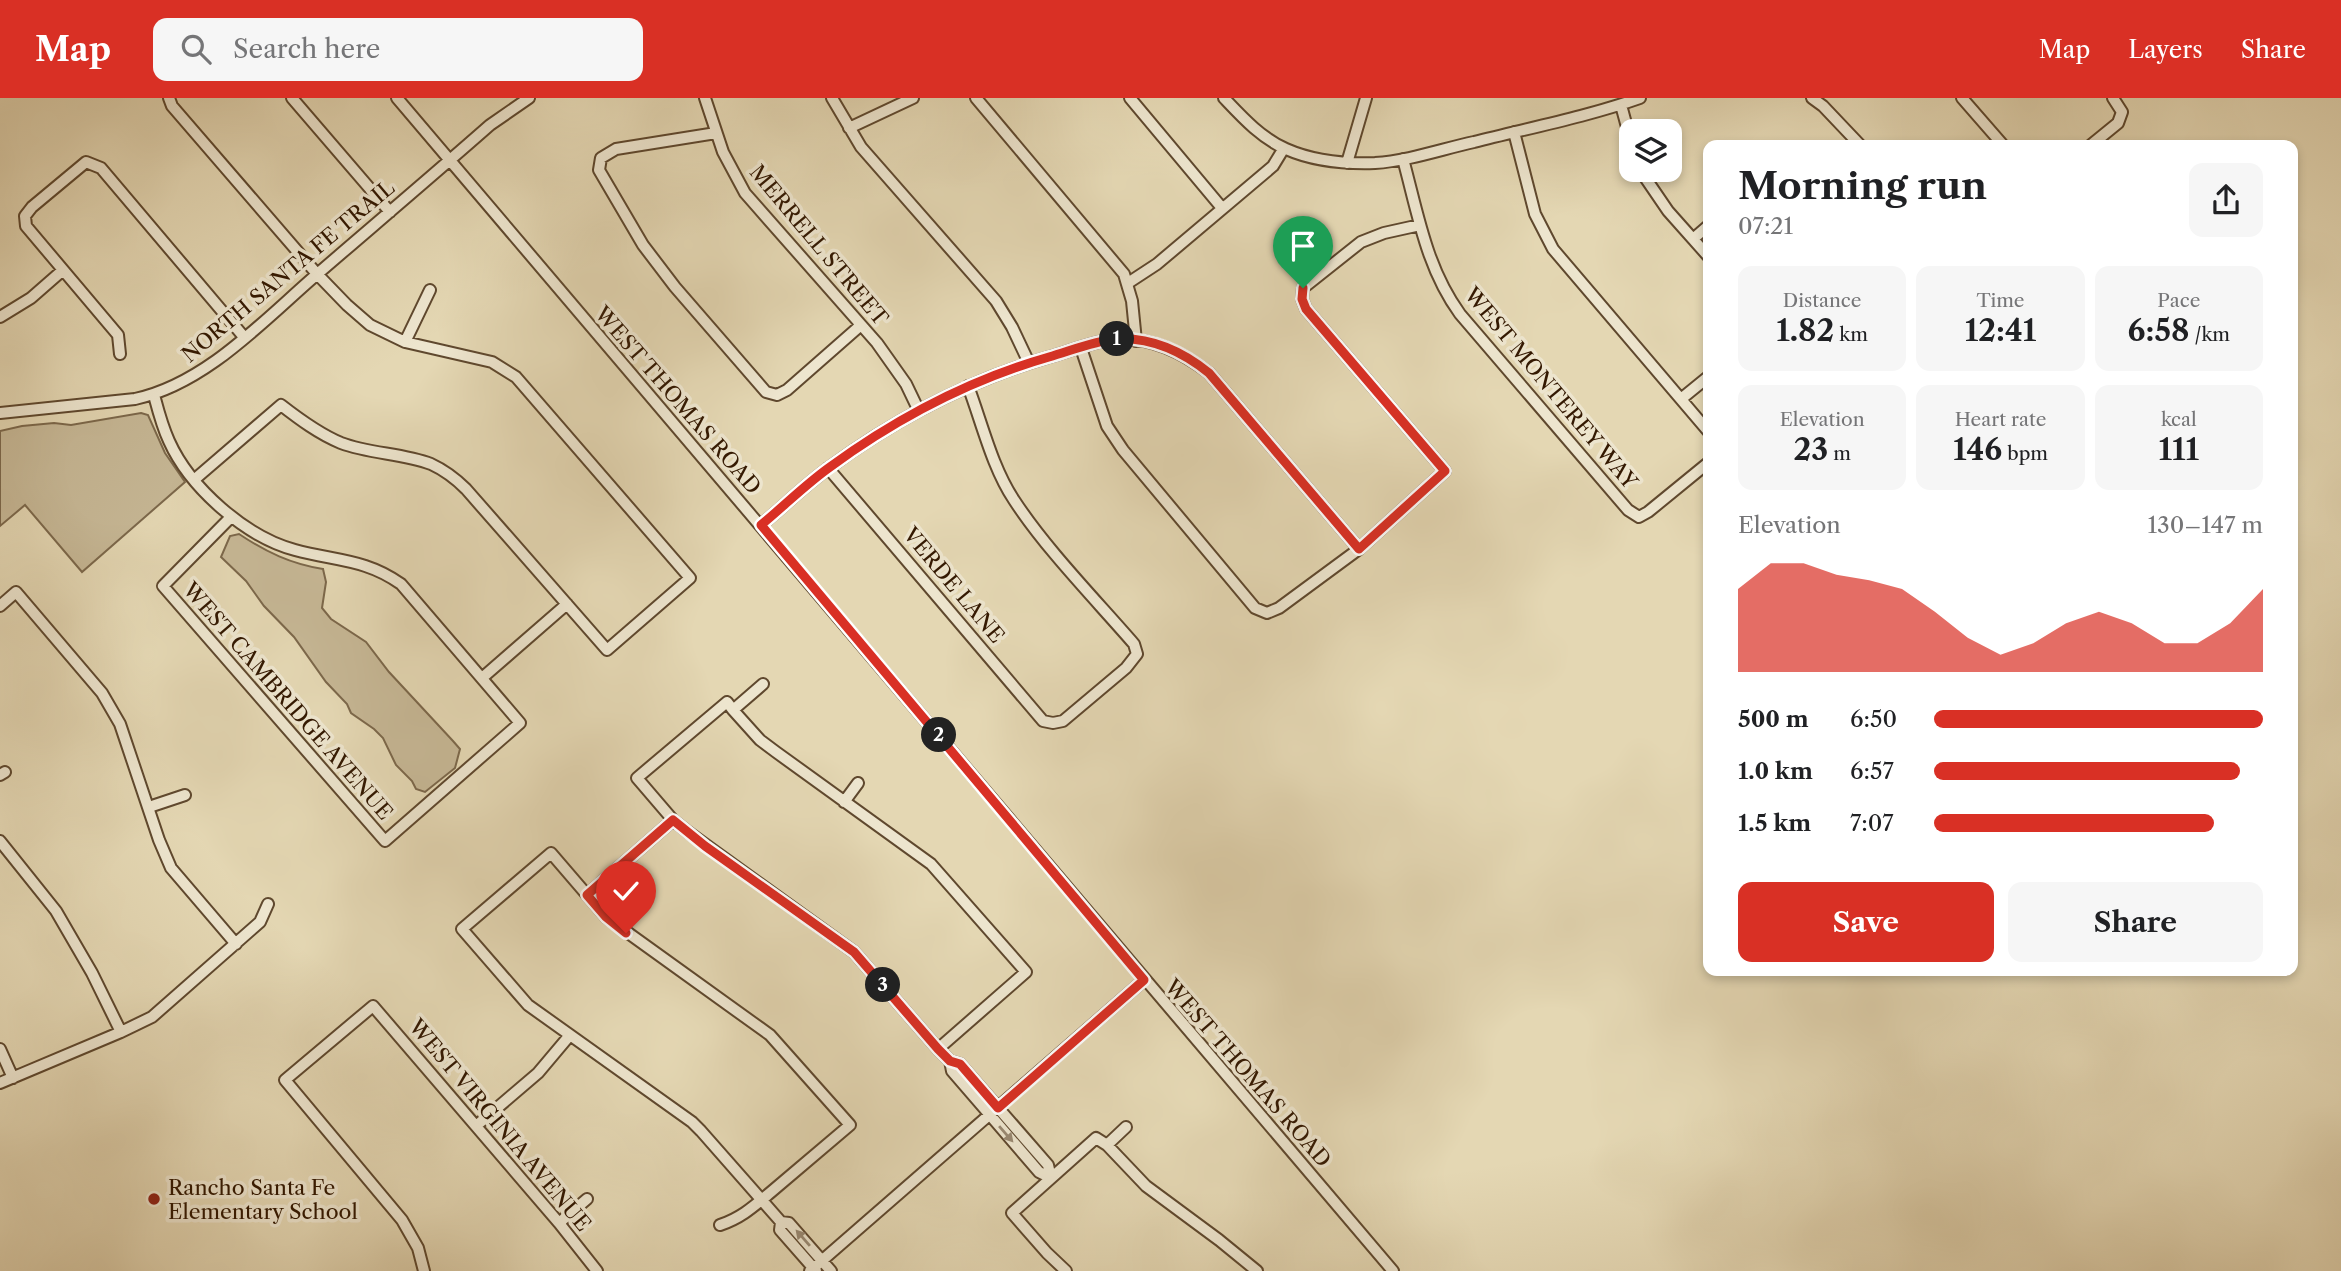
<!DOCTYPE html>
<html lang="en">
<head>
<meta charset="utf-8">
<style>
  body { margin:0; font-family:"Libre Caslon Text",serif; background:#f6f6f6; color:#202124; height:100vh; display:flex; flex-direction:column; font-size:26px; white-space:nowrap }
  * { box-sizing:border-box; margin:0 }
  p { font-size:23px; color:#757577 }
  .icon { flex:none; width:38px; height:38px; fill:none; stroke:currentColor; stroke-width:2; stroke-linecap:round; stroke-linejoin:round }
  .map { position:relative; flex:1; overflow:hidden }
  .side { position:absolute; left:1703px; top:42px; width:595px; height:836px; display:flex; flex-direction:column; background:#fff; border-radius:14px; box-shadow:0 4px 10px #0003 }
  .side>* { flex:none }
  .buttons { position:absolute; left:1619px; top:21px; display:grid; gap:14px }
  .buttons a { display:grid; place-items:center; width:63px; height:63px; border-radius:14px; background:#fff; box-shadow:0 4px 10px #0003; font-size:35px }
  .pin { position:absolute; display:grid; place-items:center; width:60px; height:60px; color:#fff; margin:-72px -30px; border-radius:50% 50% 50% 0; rotate:-45deg; box-shadow:0 0 7px #0007 }
  .pin .icon { rotate:45deg }
  .km { position:absolute; width:35px; height:35px; margin:-18px; border-radius:50%; background:#222; color:#fff; font-size:19px; line-height:35px; text-align:center }
  .round { display:grid; place-items:center; flex:none; width:74px; height:74px; border-radius:14px; background:#f6f6f6 }
  .headline { display:flex; align-items:center; justify-content:space-between; height:119px; padding:0 35px }
  h1 { font-size:38px; font-weight:700; line-height:52px }
  .figures { display:grid; grid-template-columns:repeat(3,1fr); gap:10px; height:119px; padding:7px 35px }
  .figures div { display:grid; align-content:center; border-radius:14px; background:#f6f6f6; text-align:center }
  .figures b { font-size:30px; font-weight:700 }
  .figures small { font-size:19px; font-weight:400 }
  .figures p { font-size:19px }
  .chart { height:196px; padding:14px 35px }
  .chart p { display:flex; justify-content:space-between }
  .chart svg { width:100%; height:126px; margin-top:7px; fill:#d93025; opacity:.7 }
  .cta { display:flex; gap:14px; margin-top:auto; padding:14px 35px }
  .cta a { flex:1; height:80px; border-radius:14px; background:#d93025; color:#fff; font-size:28px; font-weight:700; line-height:80px; text-align:center }
  .cta a+a { background:#f6f6f6; color:#202124 }
  ul { padding:0 35px; list-style:none; font-size:23px }
  li { display:grid; grid-template-columns:112px 84px 1fr; align-items:center; height:52px }
  li i { height:18px; border-radius:9px; background:#d93025 }
  header { display:flex; align-items:center; gap:42px; box-sizing:border-box; height:98px; padding:0 35px; background:#d93025; color:#fff }
  header strong { font-size:33px }
  nav { display:flex; gap:38px; margin-inline-start:auto; font-size:24px }
  .search { width:490px; height:63px; background:#f6f6f6; display:flex; align-items:center; gap:18px; box-sizing:border-box; padding:0 24px; border-radius:14px; color:#757577; font-size:26px }
  .map>svg:first-child { display:block }
</style>
</head>
<body>
<header>
<strong>Map</strong>
<div class="search"><svg class="icon" aria-label="search" viewBox="0 0 24 24"><circle cx="10" cy="10" r="6"/><path d="M15 15l6 6"/></svg>Search here</div>
<nav><a>Map</a><a>Layers</a><a>Share</a></nav>
</header>
<div class="map">
<svg width="2341" height="1173" viewBox="0 0 2341 1173">
  <rect width="100%" height="100%" fill="#e4d7b3"/>
  <filter id="stains"><feTurbulence type="fractalNoise" baseFrequency=".00286" numOctaves="4"/><feColorMatrix values="0 0 0 0 .2 0 0 0 0 .09 0 0 0 0 .02 0 0 0 .5 -.17"/></filter>
  <radialGradient id="worn" r=".72"><stop offset=".6" stop-color="#630" stop-opacity="0"/><stop offset="1" stop-color="#630" stop-opacity=".3"/></radialGradient>
  <path fill="#c6b795" stroke="#7c684b" stroke-width="2" d="M141,315L148,317L165,355L185,384L82,474L25,407L0,428V333L22,328L54,325L71,327Z
    M239,436C266,454 291,466 323,471L326,484L322,510L331,521L366,544L389,574L453,643L460,651L455,670L425,694L416,691L412,683L396,667L383,640L374,631L351,615L347,606L326,584L294,539L264,508L246,483L221,459L230,438Z"/>
  <g fill="none" stroke-linecap="round" stroke-linejoin="round">
    <defs>
      <path id="minor" d="M169,0L172,8L317,176L347,207L370,227L405,244L492,264L516,279L690,480L607,552L466,391C456,381 444,372 431,366C402,355 370,356 341,345C319,336 299,321 281,307L195,381
        M292,0L390,114
        M397,0L1393,1173
        M705,0L723,54L745,95L877,245L906,286L918,311
        M832,0L861,49L996,203L1012,229L1029,265
        M976,0L1124,176L1132,203L1136,243
        M1130,0L1222,110
        M1224,0C1242,19 1261,40 1286,51C1313,63 1345,66 1375,65C1408,63 1442,51 1474,44C1529,30 1586,19 1640,0
        M1812,0L1823,8L1860,47
        M1962,0L2003,47
        M1621,7L1631,44
        M849,30L913,0
        M1514,34L1535,116L1553,151L1708,333
        M716,35L616,51L601,60L599,72L643,147L675,189L766,294L777,297L787,292L861,227
        M2091,47L2118,25L2122,14L2113,0
        M1403,61C1418,116 1426,169 1460,216L1628,412L1639,419L1648,414L1708,365
        M1347,65L1366,0
        M1640,72L1668,113L1708,158
        M1693,141L1708,128
        M1128,185L1157,166L1273,68L1284,50
        M0,219L31,200L63,172
        M405,244L430,192
        M1081,250L1107,328L1123,352L1255,510L1267,515L1279,510L1359,451L1445,373L1306,211L1302,201L1303,190L1361,144L1384,135L1420,127
        M120,256L118,237L26,128L25,118L32,109L86,64L101,70L244,239
        M154,297C158,312 162,328 169,343C190,390 246,439 295,452C336,463 366,461 401,486L520,625L385,743L163,488L231,419
        M1681,301L1708,279
        M0,315L135,301C205,286 262,224 315,178C373,128 432,78 490,27L529,0
        M828,370L1043,623L1053,625L1063,623L1126,570L1137,556L1134,546C1095,501 1046,451 1014,402C992,369 982,325 968,288
        M761,427C784,408 806,386 830,369C897,320 970,282 1049,259C1070,253 1094,243 1116,241C1151,239 1183,255 1209,275L1359,451
        M0,508L16,494L102,595L120,626L159,742L171,770L236,846
        M482,580L567,506
        M763,586L733,612L727,604L637,680L673,722L688,734L854,854L938,951L950,963L960,966L1048,1067L1051,1080
        M733,612L760,642L776,654L931,766L1026,874L938,951
        M0,677L5,674
        M844,704L858,685
        M149,709L185,697
        M0,743L56,813L92,875L121,934
        M587,797L673,722
        M0,951L13,980
        M950,963L952,973L990,1017L1039,1074L1051,1080
        M0,985L121,934L152,919L260,824L268,806
        M476,1028L538,975L570,937
        M1107,1047L1146,1088L1219,1142L1257,1173
        M781,1124L789,1125L831,1173
        M781,1124L780,1132L816,1173
        M559,1125L587,1101
        M720,1127C741,1120 753,1109 771,1094L850,1027L770,937L606,819L551,755L462,831L528,907L692,1024L701,1033L781,1124
        M424,1173L418,1150L402,1122L285,982L373,908L559,1125L597,1173
        M810,1173L1144,882
        M1066,1173L1047,1155L1012,1115L1096,1040L1107,1047L1126,1029"/>
    </defs>
    <use href="#minor" stroke="#5f482e" stroke-width="14"/>
    <use href="#minor" stroke="#ede5ce" stroke-width="10"/>
  </g>
  <defs><path id="oneway-solid" d="M-6-.8H1V-3.2L6.5 0L1 3.2V.8H-6Z" transform="scale(1.75)"/></defs>
  <g fill="#998972">
    <use href="#oneway-solid" transform="translate(1006 1036) rotate(49)"/>
    <use href="#oneway-solid" transform="translate(803 1140) rotate(-131)"/>
  </g>
  <g fill="none" stroke-linecap="round" stroke-linejoin="round">
    <defs>
      <path id="route" d="M626,835L606,819L587,797L673,722L705,748L854,854L938,951L950,963L960,966L998,1010L1144,882L761,427C784,408 806,386 830,369C897,320 969,282 1049,259C1070,253 1094,243 1116,241C1151,239 1183,254 1209,275L1359,451L1445,373L1306,211L1302,201L1303,190"/>
    </defs>
    <use href="#route" stroke="#fff" stroke-width="14"/>
    <use href="#route" stroke="#d93025" stroke-width="9"/>
  </g>
  <circle fill="#8f2418" stroke="#ede5ce" stroke-width="2.5" cx="154" cy="1101" r="7"/>
  <g text-anchor="middle" dominant-baseline="central" stroke-width="7" stroke-linejoin="round" paint-order="stroke">
    <g font-size="21" fill="#331801" stroke="#ede5ce">
      <text transform="translate(819 147) rotate(50)">MERRELL STREET</text>
      <text transform="translate(288 173) rotate(-40)">NORTH SANTA FE TRAIL</text>
      <text transform="translate(1551 290) rotate(50)">WEST MONTEREY WAY</text>
      <text transform="translate(678 302) rotate(49)">WEST THOMAS ROAD</text>
      <text transform="translate(954 487) rotate(50)">VERDE LANE</text>
      <text transform="translate(288 603) rotate(49)">WEST CAMBRIDGE AVENUE</text>
      <text transform="translate(1248 975) rotate(49)">WEST THOMAS ROAD</text>
      <text transform="translate(500 1027) rotate(50)">WEST VIRGINIA AVENUE</text>
    </g>
    <g font-size="21" fill="#331801" stroke="#ede5ce" text-anchor="start">
      <text x="168" y="1089">Rancho Santa Fe<tspan x="168" dy="24">Elementary School</tspan></text>
    </g>
  </g>
  <rect width="100%" height="100%" filter="url(#stains)"/>
  <rect width="100%" height="100%" fill="url(#worn)"/>
</svg>
<div class="buttons">
<a><svg class="icon" aria-label="layers" viewBox="0 0 24 24"><path d="M12 4l9 5-9 5-9-5zM3 14l9 5 9-5"/></svg></a>
</div>
<div class="pin" style="left:1303px;top:190px;background:#1e9e55"><svg class="icon" aria-label="arrive" viewBox="0 0 24 24"><path d="M6 21V4h12l-3 4 3 4H6"/></svg></div>
<div class="pin" style="left:626px;top:835px;background:#d93025"><svg class="icon" aria-label="check" viewBox="0 0 24 24"><path d="M5 12l5 5 9-10"/></svg></div>
<b class="km" style="left:1117px;top:241px">1</b>
<b class="km" style="left:939px;top:637px">2</b>
<b class="km" style="left:883px;top:887px">3</b>
<section class="side">
<div class="headline"><div><h1>Morning run</h1><p>07:21</p></div><a class="round"><svg class="icon" aria-label="share" viewBox="0 0 24 24"><path d="M12 15V3M7 8l5-5 5 5M5 13v7h14v-7"/></svg></a></div>
<div class="figures">
<div><p>Distance</p><b>1.82<small> km</small></b></div>
<div><p>Time</p><b>12:41</b></div>
<div><p>Pace</p><b>6:58<small> /km</small></b></div>
</div>
<div class="figures">
<div><p>Elevation</p><b>23<small> m</small></b></div>
<div><p>Heart rate</p><b>146<small> bpm</small></b></div>
<div><p>kcal</p><b>111</b></div>
</div>
<div class="chart"><p><span>Elevation</span>130–147 m</p>
<svg viewBox="0 0 160 44" preserveAspectRatio="none"><path d="M0 44V15L10 6L20 6L30 10L40 12L50 15L60 23L70 32L80 38L90 34L100 27L110 23L120 27L130 34L140 34L150 27L160 15V44z"/></svg>
</div>
<ul>
<li><b>500 m</b>6:50<i style="width:100%"></i></li>
<li><b>1.0 km</b>6:57<i style="width:93%"></i></li>
<li><b>1.5 km</b>7:07<i style="width:85%"></i></li>
</ul>
<div class="cta"><a>Save</a><a>Share</a></div>
</section>
</div>
</body>
</html>
